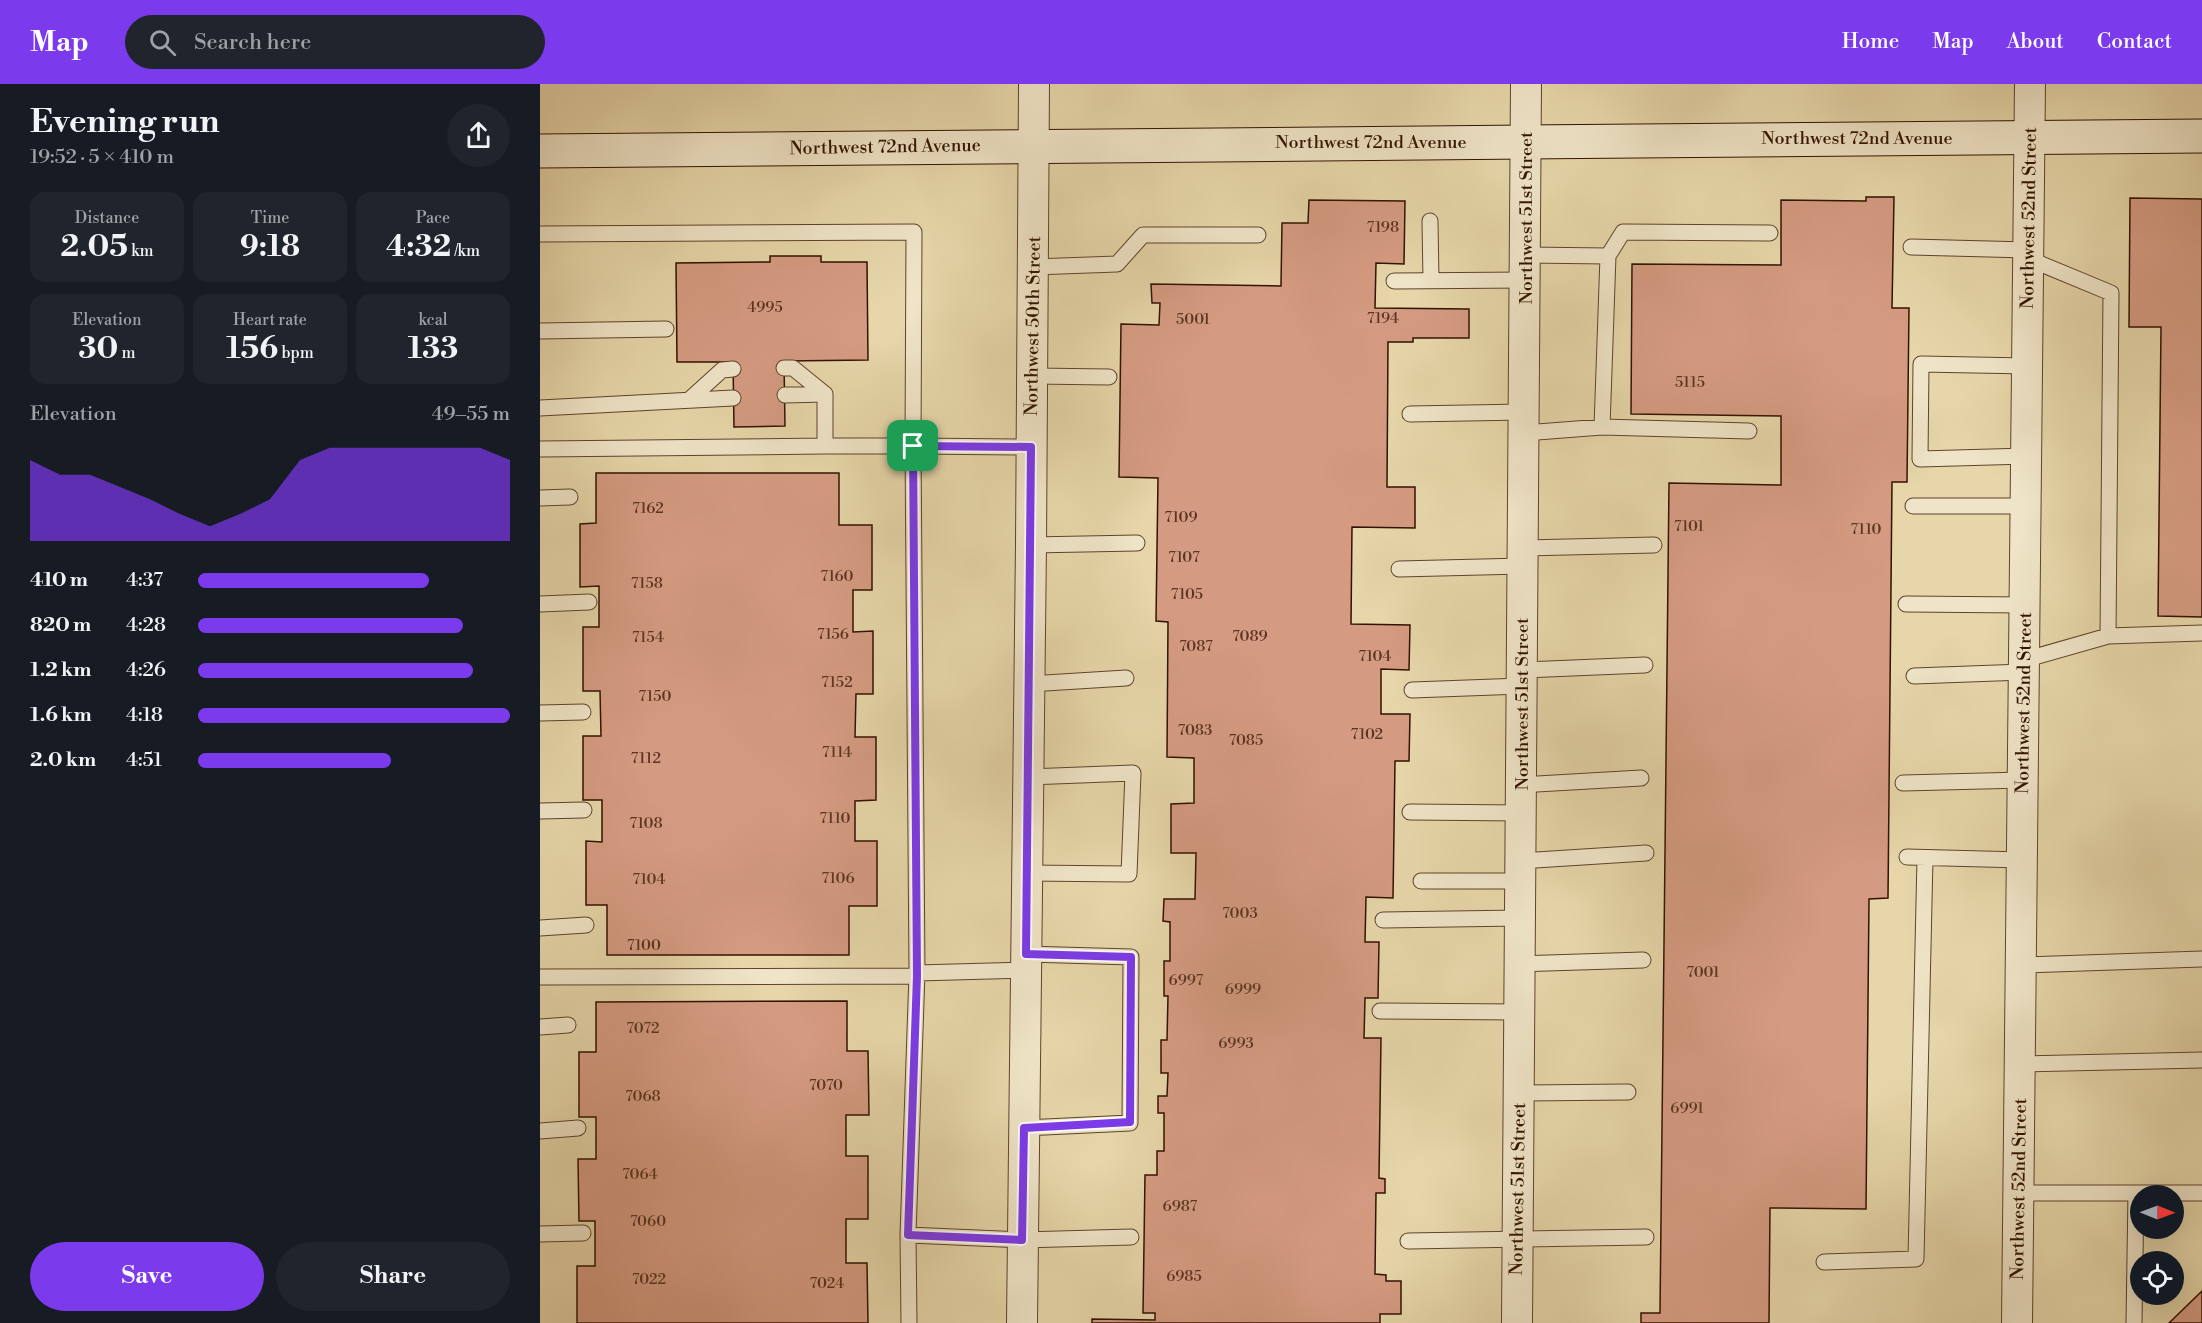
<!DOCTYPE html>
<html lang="en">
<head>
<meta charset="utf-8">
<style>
  body { margin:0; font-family:"Libre Bodoni",serif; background:#20242c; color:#f1f3f6; height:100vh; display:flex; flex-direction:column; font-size:22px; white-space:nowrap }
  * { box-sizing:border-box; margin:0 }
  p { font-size:20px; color:#9ea1a6 }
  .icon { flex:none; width:33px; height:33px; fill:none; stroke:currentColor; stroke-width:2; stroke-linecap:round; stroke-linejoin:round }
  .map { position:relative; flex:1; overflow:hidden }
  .details { display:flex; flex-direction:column; background:#171b24; width:540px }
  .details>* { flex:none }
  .needle { width:39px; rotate:91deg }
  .buttons { position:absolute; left:1590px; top:1101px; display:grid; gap:12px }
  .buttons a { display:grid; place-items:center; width:54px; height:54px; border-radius:50%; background:#171b24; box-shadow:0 6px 24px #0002; font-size:30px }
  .pin { position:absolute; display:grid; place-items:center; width:51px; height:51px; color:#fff; margin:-26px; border-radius:12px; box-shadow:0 3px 9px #0006 }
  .round { display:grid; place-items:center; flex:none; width:63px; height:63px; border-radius:32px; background:#20242c }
  .head { display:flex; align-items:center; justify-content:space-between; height:102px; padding:0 30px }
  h1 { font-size:33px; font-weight:700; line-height:45px }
  .figures { display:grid; grid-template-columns:repeat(3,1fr); gap:9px; height:102px; padding:6px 30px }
  .figures div { display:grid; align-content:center; border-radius:15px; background:#20242c; text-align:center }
  .figures b { font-size:30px; font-weight:700 }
  .figures small { font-size:16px; font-weight:400 }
  .figures p { font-size:16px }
  .chart { height:168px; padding:12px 30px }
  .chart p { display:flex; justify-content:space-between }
  .chart svg { width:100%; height:108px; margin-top:6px; fill:#7c3aed; opacity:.7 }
  .button { display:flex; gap:12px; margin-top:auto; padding:12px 30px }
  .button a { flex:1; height:69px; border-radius:36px; background:#7c3aed; color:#fff; font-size:24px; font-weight:700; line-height:69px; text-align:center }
  .button a+a { background:#20242c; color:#f1f3f6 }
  ul { padding:0 30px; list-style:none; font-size:20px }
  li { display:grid; grid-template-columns:96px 72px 1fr; align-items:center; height:45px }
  li i { height:15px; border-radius:8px; background:#7c3aed }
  header { display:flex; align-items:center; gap:36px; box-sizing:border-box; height:84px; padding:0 30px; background:#7c3aed; color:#fff }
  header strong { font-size:28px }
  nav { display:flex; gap:33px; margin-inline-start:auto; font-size:21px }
  .search { width:420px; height:54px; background:#20242c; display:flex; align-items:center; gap:15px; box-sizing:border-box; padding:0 21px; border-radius:33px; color:#9ea1a6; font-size:22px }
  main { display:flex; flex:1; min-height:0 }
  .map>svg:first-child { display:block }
</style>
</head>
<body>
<header>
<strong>Map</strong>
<div class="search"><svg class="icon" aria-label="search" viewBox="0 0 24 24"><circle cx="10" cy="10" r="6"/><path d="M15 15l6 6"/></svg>Search here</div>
<nav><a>Home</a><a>Map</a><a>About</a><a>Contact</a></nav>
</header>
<main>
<section class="details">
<div class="head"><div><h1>Evening run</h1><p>19:52 · 5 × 410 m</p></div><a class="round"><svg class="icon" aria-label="share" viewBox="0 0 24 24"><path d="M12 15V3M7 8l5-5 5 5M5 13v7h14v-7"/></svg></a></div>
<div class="figures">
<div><p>Distance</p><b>2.05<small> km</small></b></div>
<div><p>Time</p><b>9:18</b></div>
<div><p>Pace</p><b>4:32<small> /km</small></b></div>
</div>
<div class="figures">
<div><p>Elevation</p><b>30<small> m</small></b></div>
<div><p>Heart rate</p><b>156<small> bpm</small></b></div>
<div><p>kcal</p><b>133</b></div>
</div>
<div class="chart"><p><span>Elevation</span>49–55 m</p>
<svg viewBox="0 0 160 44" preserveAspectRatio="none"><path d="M0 44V11L10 17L20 17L30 22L40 27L50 33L60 38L70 33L80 27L90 11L100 6L110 6L120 6L130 6L140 6L150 6L160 11V44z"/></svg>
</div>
<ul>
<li><b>410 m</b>4:37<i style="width:74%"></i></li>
<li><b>820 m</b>4:28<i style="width:85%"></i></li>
<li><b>1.2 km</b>4:26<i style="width:88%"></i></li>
<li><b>1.6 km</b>4:18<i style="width:100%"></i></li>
<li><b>2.0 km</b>4:51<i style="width:62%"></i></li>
</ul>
<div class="button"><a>Save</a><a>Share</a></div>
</section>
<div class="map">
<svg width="1662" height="1239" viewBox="0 0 1662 1239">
  <rect width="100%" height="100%" fill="#e6d6a9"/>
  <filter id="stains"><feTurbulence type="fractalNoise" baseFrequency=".00333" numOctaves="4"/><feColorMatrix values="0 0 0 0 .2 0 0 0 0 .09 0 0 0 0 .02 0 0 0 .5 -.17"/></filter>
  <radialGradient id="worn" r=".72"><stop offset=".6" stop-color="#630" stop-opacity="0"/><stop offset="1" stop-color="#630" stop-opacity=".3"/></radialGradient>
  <path fill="#d59b82" stroke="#321201" stroke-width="1.5" d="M1326,113H1354L1352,224H1369L1367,398H1352L1348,814L1329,815L1326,1125L1230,1124L1229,1239H1101V1229H1120L1129,399L1241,401V332L1091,330L1092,180L1241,181V116L1326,117Z
    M1590,114L1662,115V533L1618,532L1621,243H1589Z
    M769,116L865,117L864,180L836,179L835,224L929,225V254H873V258H848L847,403H875V444L812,443L811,540L870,541L869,586L841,585V630H870L869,677H855L853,814L826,813L825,858H839L838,914H825L824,954H841L839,1094L845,1095V1109H836L835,1190L846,1191V1197H861V1230H840V1239H552V1235L615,1236V1229H603L605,1091H617V1067H624V1029H618V1012H627L628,989H621V956H627L628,912H624V877H630V838L623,837L624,815H655L656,769H631V720L654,719V674L627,673L628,538L616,537L618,394L579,393L581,240L619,241L620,219H612L611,200L741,202L742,139H768Z
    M230,172H281V178H327L328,276L244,277L245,342L194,343L193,278H137L136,179L230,178Z
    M56,389H299V441H332V506H313V548L333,547V610H316L315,653H336V716L315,717V757H337V822H309V871H67V821H46V757L62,758V716H43V652H61L60,607H43V543H59V502L40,503V440L56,439Z
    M307,917V967H328L329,1031H306V1072H328V1135H306V1179H327L328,1239H37V1182H55V1137H39L38,1075H56V1033H39V968H56V918Z
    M1662,1207V1239H1629Z"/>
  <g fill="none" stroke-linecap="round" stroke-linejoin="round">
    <defs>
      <path id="service" d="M890,137L891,196
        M0,150L374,148L373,362L491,363
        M1371,163L1488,166
        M986,171L1068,172L1083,148L1230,149
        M1489,175L1571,209L1568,552
        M493,183L577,180L603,151H718
        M854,197L985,196
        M0,247L126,245
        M244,284H253L285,310
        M493,292L569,293
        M285,310V362H373L377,889L486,886
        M245,311L285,310
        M150,315L182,286L193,285
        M0,324L193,314
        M870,330L984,328
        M1062,343L1209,347
        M984,349L1062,343L1068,172
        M0,365L285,362
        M1487,372L1380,375L1381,280L1488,282
        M0,414L30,413
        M1373,422H1486
        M491,461L597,459
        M983,464L1114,461
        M859,485L983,482
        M0,520L49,518
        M1366,520L1485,521
        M1484,576L1568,552L1662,549
        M982,586L1105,581
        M1374,592L1484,588
        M489,600L586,594
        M872,606L982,602
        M0,629L43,628
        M1363,699L1483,696
        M981,701L1101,694
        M0,727L44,726
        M870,728L981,729
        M1367,773L1482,776
        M981,777L1106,769
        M487,789L589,790L593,689L488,693
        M881,797H980
        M843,836L980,834
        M0,844L46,841
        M980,880L1103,876
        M1481,881L1662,875
        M377,889L368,1151L482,1156L591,1153
        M0,893L377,892
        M840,927L979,928
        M0,943L28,941
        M1480,980L1662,976
        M979,1009L1088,1008
        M484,1044L590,1039L591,873L486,870
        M0,1047L38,1044
        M1479,1109H1662
        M0,1150L43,1149
        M368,1151L369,1239
        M868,1157L1106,1153
        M1284,1178L1376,1175L1385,774
        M1594,1239L1596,1109"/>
      <path id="minor" d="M482,1239L491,461L494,0
        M977,1239L986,0
        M1477,1239L1490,0"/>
      <path id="secondary" d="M0,67L1662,52"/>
    </defs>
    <use href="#service" stroke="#5f432b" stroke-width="17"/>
    <use href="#minor" stroke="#5f432b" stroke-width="32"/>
    <use href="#secondary" stroke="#321201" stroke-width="35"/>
    <use href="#service" stroke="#efe4c7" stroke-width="15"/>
    <use href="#minor" stroke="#efe4c7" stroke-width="30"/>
    <use href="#secondary" stroke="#efe4c7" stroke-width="33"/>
  </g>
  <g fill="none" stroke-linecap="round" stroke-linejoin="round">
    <defs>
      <path id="route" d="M373,362L491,363L486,870L591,873L590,1038L484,1044L482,1156L368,1151L377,892Z"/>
    </defs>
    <use href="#route" stroke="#fff" stroke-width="12"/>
    <use href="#route" stroke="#7c3aed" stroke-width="8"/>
  </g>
  <g text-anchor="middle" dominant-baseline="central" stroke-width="4.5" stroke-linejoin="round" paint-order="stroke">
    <g font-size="15" fill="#5b3421">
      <text x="843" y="143">7198</text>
      <text x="225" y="223">4995</text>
      <text x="843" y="234">7194</text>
      <text x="653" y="235">5001</text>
      <text x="1150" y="298">5115</text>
      <text x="108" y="424">7162</text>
      <text x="641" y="433">7109</text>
      <text x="1149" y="442">7101</text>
      <text x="1326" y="445">7110</text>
      <text x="644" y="473">7107</text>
      <text x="297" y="492">7160</text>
      <text x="107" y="499">7158</text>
      <text x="647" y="510">7105</text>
      <text x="293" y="550">7156</text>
      <text x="710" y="552">7089</text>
      <text x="108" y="553">7154</text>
      <text x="656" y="562">7087</text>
      <text x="835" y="572">7104</text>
      <text x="297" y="598">7152</text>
      <text x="115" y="612">7150</text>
      <text x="655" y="646">7083</text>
      <text x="827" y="650">7102</text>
      <text x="706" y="656">7085</text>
      <text x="297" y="668">7114</text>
      <text x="106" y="674">7112</text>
      <text x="295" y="734">7110</text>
      <text x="106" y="739">7108</text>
      <text x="298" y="794">7106</text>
      <text x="109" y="795">7104</text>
      <text x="700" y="829">7003</text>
      <text x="104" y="861">7100</text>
      <text x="1163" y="888">7001</text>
      <text x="646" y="896">6997</text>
      <text x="703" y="905">6999</text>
      <text x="103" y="944">7072</text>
      <text x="696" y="959">6993</text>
      <text x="286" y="1001">7070</text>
      <text x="103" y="1012">7068</text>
      <text x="1147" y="1024">6991</text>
      <text x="100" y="1090">7064</text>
      <text x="640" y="1122">6987</text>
      <text x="108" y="1137">7060</text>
      <text x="644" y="1192">6985</text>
      <text x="109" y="1195">7022</text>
      <text x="287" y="1199">7024</text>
    </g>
    <g font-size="18" fill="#321201" stroke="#efe4c7">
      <text x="1317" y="54">Northwest 72nd Avenue</text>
      <text x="831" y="58">Northwest 72nd Avenue</text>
      <text transform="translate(345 63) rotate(-1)">Northwest 72nd Avenue</text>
      <text transform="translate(986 134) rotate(-90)">Northwest 51st Street</text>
      <text transform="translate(1489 134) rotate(-89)">Northwest 52nd Street</text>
      <text transform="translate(493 242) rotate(-89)">Northwest 50th Street</text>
      <text transform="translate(1484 619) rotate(-89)">Northwest 52nd Street</text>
      <text transform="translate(982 620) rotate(-90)">Northwest 51st Street</text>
      <text transform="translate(978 1105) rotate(-89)">Northwest 51st Street</text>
      <text transform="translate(1479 1105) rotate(-89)">Northwest 52nd Street</text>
    </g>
  </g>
  <rect width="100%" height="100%" filter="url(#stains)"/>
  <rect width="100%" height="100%" fill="url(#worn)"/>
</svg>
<div class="buttons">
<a><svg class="needle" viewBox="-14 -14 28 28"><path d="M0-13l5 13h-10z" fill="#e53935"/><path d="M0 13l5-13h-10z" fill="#9ea1a6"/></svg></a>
<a><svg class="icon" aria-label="locate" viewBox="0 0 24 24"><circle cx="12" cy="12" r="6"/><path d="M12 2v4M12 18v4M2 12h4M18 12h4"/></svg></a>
</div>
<div class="pin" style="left:373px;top:362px;background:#1e9e55"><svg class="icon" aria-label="arrive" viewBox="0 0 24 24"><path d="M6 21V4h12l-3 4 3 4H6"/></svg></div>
</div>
</main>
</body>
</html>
